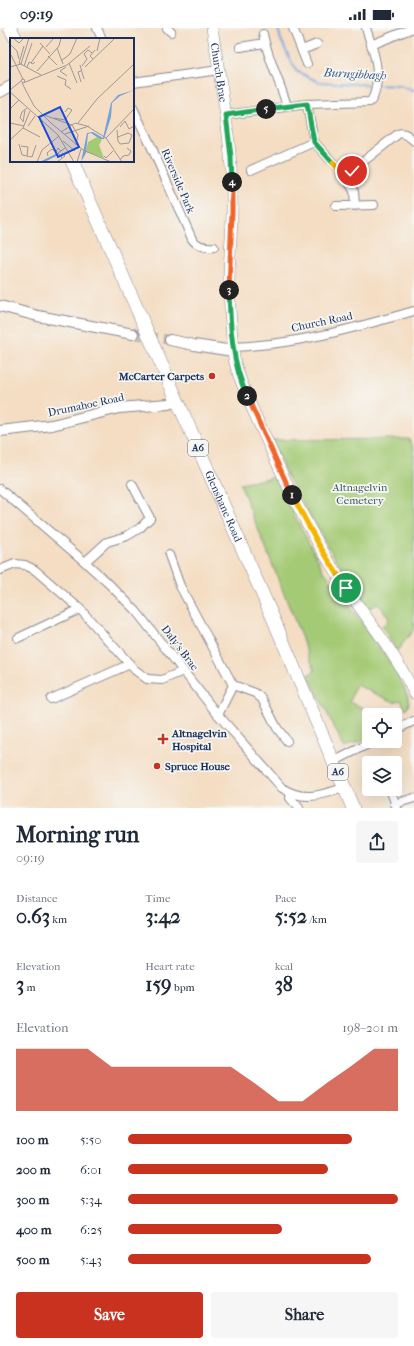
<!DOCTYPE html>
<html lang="en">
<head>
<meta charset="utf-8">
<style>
  body { margin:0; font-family:"IM FELL French Canon",serif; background:#f6f6f7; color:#1f2937; height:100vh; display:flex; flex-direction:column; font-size:15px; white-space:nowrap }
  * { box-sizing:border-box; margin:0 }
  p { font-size:13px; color:#747a83 }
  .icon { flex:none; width:22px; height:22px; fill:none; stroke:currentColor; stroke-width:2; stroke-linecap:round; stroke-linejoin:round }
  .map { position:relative; height:780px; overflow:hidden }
  .panel { display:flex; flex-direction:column; background:#fff; flex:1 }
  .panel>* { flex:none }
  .fabs { position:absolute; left:362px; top:680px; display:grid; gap:8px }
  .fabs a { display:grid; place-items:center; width:40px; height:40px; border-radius:4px; background:#fff; box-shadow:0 4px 16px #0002; font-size:20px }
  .pin { position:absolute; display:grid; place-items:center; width:34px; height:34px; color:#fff; margin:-17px; border:2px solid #fff; border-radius:50%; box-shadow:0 1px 4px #0007 }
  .km { position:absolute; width:20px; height:20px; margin:-10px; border-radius:50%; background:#222; color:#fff; font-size:11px; line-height:20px; text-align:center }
  .round { display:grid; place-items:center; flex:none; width:42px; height:42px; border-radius:4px; background:#f6f6f7 }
  .headline { display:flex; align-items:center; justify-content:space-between; height:68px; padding:0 16px }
  h1 { font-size:22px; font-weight:700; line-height:30px }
  .metrics { display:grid; grid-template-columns:repeat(3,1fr); gap:6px; height:68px; padding:4px 16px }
  .metrics div { display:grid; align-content:center }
  .metrics b { font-size:20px; font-weight:700 }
  .metrics small { font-size:11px; font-weight:400 }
  .metrics p { font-size:11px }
  .chart { height:112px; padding:8px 16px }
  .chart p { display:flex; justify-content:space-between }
  .chart svg { width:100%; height:72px; margin-top:4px; fill:#c8321e; opacity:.7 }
  .cta { display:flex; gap:8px; margin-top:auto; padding:8px 16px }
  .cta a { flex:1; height:46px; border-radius:4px; background:#c8321e; color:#fff; font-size:16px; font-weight:700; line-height:46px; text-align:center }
  .cta a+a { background:#f6f6f7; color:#1f2937 }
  ul { padding:0 16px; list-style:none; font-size:13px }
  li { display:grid; grid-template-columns:64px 48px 1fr; align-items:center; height:30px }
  li i { height:10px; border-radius:5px; background:#c8321e }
  .status { display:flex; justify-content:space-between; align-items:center; height:28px; padding:0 20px; background:#fff; direction:ltr }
  .status svg { height:11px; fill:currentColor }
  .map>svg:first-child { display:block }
</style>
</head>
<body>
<div class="status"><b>09:19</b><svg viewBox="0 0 49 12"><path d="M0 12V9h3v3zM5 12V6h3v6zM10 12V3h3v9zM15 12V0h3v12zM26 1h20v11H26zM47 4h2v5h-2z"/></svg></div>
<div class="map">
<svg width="414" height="780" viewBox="0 0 414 780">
  <rect width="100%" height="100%" fill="#f6f6f2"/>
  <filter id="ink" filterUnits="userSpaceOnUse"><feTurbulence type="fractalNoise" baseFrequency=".025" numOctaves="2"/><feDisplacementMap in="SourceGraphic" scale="8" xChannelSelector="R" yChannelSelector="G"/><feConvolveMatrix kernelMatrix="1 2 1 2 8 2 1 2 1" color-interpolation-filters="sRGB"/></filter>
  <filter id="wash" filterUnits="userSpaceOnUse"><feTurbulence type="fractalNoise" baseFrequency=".012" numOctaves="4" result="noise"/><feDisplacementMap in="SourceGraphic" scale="16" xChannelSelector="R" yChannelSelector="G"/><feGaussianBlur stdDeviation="0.9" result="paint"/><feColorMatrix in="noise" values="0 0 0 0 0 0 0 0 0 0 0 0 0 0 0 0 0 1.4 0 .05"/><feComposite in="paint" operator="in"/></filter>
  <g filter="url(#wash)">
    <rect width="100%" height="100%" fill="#f4ddc2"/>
    <path fill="#a4ca74" stroke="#607c69" d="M409,411L414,421V601L397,623L382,599L387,595L388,589L381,579L377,576L368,581L329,520L286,446L272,412Z
      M274,449L324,543L397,644L408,669L409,674L408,679L405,681L401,672L394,674L356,657L350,674L380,687H369V711L344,719L308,647L315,643L240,456Z"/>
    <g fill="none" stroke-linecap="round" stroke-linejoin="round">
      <path stroke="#72a2dc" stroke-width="2" d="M278,0L281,12L296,43L319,54L374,57
        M378,57L400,58L414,63"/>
    </g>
  </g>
  <g filter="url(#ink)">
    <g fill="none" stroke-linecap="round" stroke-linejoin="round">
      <path stroke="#c9baae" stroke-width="10" stroke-dasharray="10 5" stroke-linecap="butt" d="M133,306L170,312"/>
      <defs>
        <path id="minor" d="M97,0L102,11
          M167,0L171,4
          M293,0L307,36
          M263,6C268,31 280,54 287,78
          M371,17L413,0
          M240,19L265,15
          M302,22L317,16
          M133,54L219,42
          M307,76L314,114L345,148L398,106C404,103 410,109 414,113
          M133,80L151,118L192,211C197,218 206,220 214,219
          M226,87L307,76L370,74C374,70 375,65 376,59C380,38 372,20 366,0
          M251,142L314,114
          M345,148L354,163L355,178
          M336,178L374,177
          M232,319C295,317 355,300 414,283
          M0,461L85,534L108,555L136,583L214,682L282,760C304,774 321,767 344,760
          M169,527L180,558L233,657L218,687
          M85,534L107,514L127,508L140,500L150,490L132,456
          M0,542L15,536L25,537L35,542L80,581L135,642L147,651L162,652L183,643
          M18,610L80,581
          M233,657L255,665L262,671L277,700L287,713
          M51,671L130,636
          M395,702L414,693
          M333,734L374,713
          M390,761L397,780
          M291,766L290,770L299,780
          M395,776L414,770"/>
        <path id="tertiary" d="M0,64L11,58
          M0,278L38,288L133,306
          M170,312L194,317L233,323
          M0,403L52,397L119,380L168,376L177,373"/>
        <g id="secondary">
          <path id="s1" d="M212,0C221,57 232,113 232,171C233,198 229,226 229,253C229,267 230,282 231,296C232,309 232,323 235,335C243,363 256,389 268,415C290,465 315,514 346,560C370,595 396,626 414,665"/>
        </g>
        <g id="trunk">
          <path d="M10,0L16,11"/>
          <path id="s2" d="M72,133L273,590L353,780"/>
        </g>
      </defs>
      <use href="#minor" stroke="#888690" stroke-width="10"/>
      <use href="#tertiary" stroke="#888690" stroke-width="12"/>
      <use href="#secondary" stroke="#888690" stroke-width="12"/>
      <use href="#trunk" stroke="#888690" stroke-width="14"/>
      <use href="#minor" stroke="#fff" stroke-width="8"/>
      <use href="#tertiary" stroke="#fff" stroke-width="10"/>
      <use href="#secondary" stroke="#fff" stroke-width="11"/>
      <use href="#trunk" stroke="#fff" stroke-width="13"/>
    </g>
  </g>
  <g fill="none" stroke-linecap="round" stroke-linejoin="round" filter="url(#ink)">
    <defs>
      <path id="split-1" d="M292,467L318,515L346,560"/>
      <path id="split-2" d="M247,368L292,467"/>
      <path id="split-3" d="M229,262C230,298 232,335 247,368"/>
      <path id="split-4" d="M229,262L232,184V154"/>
      <path id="split-5" d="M232,154L231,129L226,87L266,81"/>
      <path id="split-6" d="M266,81L307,76L314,114L333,135"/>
      <path id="split-7" d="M333,135L345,148L352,143"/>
    </defs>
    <use href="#split-1" stroke="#fff" stroke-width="8"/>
    <use href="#split-2" stroke="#fff" stroke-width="8"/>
    <use href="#split-3" stroke="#fff" stroke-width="8"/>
    <use href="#split-4" stroke="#fff" stroke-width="8"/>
    <use href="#split-5" stroke="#fff" stroke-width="8"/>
    <use href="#split-6" stroke="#fff" stroke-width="8"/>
    <use href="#split-7" stroke="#fff" stroke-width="8"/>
    <use href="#split-1" stroke="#f5b400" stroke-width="5"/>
    <use href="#split-2" stroke="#f0652b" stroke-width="5"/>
    <use href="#split-3" stroke="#22a559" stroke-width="5"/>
    <use href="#split-4" stroke="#f0652b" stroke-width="5"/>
    <use href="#split-5" stroke="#22a559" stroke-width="5"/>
    <use href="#split-6" stroke="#22a559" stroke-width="5"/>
    <use href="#split-7" stroke="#f5b400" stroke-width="5"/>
  </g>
  <g fill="#c8321e" stroke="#f6f6f2" stroke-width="1.5">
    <circle cx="212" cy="348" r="4"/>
    <path d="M161 705h4v4h4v4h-4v4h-4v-4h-4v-4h4z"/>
    <circle cx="157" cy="738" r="4"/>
  </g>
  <g text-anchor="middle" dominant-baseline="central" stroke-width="3.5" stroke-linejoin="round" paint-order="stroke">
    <g fill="#f6f6f2" stroke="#5d6b8a" stroke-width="1">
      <rect x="188" y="412" width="20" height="16" rx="3"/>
      <rect x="328" y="736" width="20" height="16" rx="3"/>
    </g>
    <g font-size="10" font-weight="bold" fill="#1b2f5e">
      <text x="198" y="420">A6</text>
      <text x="338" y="744">A6</text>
    </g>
    <g font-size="11" fill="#1b2f5e" stroke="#f6f6f2">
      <text stroke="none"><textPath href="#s1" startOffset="45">Church Brae</textPath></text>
      <text transform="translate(178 153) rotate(67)">Riverside Park</text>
      <text transform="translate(322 294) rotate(-12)">Church Road</text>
      <text transform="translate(86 377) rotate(-12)">Drumahoe Road</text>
      <text stroke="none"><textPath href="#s2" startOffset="377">Glenshane Road</textPath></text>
      <text transform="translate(180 620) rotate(53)">Daly's Brae</text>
    </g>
    <g font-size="11" font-weight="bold" fill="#1b2f5e" stroke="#f6f6f2" text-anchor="start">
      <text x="204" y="348" text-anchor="end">McCarter Carpets</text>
      <text x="172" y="705">Altnagelvin<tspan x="172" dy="13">Hospital</tspan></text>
      <text x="165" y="738">Spruce House</text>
    </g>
    <g font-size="11" fill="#3d5664" stroke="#f6f6f2">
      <text x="360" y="459">Altnagelvin<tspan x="360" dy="13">Cemetery</tspan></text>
    </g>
    <g font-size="12" font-style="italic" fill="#39578a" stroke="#f6f6f2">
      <text transform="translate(355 46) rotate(3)">Burngibbagh</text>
    </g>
  </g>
  <g transform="translate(10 10)">
    <rect width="124" height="124" fill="#f4ddc2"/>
    <path d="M87,99L92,102L89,107L94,120L76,114L78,104Z" fill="#a4ca74"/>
    <path d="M124,52L110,58L102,65L101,79L94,101H90L81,95L78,96L76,115L71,124L77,95L83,94L93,100L101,65L108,57Z" fill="#72a2dc"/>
    <path fill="none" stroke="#72a2dc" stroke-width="2" d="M32,124L48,116"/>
    <path fill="none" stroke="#9d979a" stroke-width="1" d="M3,0L9,5L14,0M30,5L40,16M0,6L7,13L9,21M14,8L9,25L31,37M36,9L44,0M47,10L53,26M87,13L90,0M0,15L13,41M38,18L47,27M83,21L80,18L85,12M51,23L60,16L67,0M21,25L33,8M59,25L67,45M70,27L74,41M14,28L22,5M72,28L77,21L74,16L78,12L82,15M0,29L11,26L19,0M17,29L19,24L23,26L25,24M56,29L50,33L57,38M75,29L105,0M27,33L49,8L51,0M47,38L56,42L55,47L61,51M15,44L14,41L11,42L13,45L57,27L80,8M71,44L68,34L71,33M12,45L24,68L41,85L73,112L101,124M0,52L11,43M0,54L48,97L64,124M0,71L9,62M34,77L62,87L68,97L66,107M44,80L55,82L62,72L58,70L55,74M13,83L10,80L12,74L17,70M13,84L15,72M0,85L14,88M68,85L87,61L124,26M18,88L25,78M110,89L115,83L119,91L124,88M13,90L30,99M107,92L108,103L110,106L119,105L122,97L118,95L108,99M51,94L65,85L77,88L96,100L112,124M55,96L79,88M96,100L124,71M0,102L13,90L20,73M53,103L65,113M9,106L12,117L17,118L18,109L11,108M17,118L22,119L26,107M38,118L37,115L42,111L46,114L48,110L51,113M94,118L96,120L103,113M52,120L48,115L55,110M110,122L113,118L119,117L121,113L117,110M27,124L32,112L49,98M47,124L55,118L52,115M67,124L71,111"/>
    <path fill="#1d4ed8" fill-opacity="0.15" stroke="#1d4ed8" stroke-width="2" d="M50,69L69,109L48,119L29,79Z"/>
    <rect width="124" height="124" fill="none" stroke="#1b2f5e" stroke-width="2"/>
  </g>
</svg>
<div class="fabs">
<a><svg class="icon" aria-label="locate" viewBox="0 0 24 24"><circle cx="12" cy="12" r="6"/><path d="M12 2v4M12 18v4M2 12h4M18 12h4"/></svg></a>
<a><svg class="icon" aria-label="layers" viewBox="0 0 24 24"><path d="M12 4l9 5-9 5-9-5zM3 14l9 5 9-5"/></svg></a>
</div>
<div class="pin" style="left:346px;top:560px;background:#1e9e55"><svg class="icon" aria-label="arrive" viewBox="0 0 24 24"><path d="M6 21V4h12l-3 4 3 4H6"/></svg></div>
<div class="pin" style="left:352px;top:143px;background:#d93025"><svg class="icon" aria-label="check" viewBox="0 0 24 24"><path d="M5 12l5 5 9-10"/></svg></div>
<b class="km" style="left:292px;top:467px">1</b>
<b class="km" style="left:247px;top:368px">2</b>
<b class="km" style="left:229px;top:262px">3</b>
<b class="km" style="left:232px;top:154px">4</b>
<b class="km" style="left:266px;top:81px">5</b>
</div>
<section class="panel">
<div class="headline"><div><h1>Morning run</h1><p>09:19</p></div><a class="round"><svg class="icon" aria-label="share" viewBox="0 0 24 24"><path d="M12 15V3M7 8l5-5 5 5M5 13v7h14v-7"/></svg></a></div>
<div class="metrics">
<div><p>Distance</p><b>0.63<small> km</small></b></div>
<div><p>Time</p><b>3:42</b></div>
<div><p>Pace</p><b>5:52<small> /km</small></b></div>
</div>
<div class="metrics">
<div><p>Elevation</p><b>3<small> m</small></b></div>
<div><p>Heart rate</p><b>159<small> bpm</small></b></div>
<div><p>kcal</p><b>38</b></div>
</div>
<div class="chart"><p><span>Elevation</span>198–201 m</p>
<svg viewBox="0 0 160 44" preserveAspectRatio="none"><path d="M0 44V6L10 6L20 6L30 6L40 17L50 17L60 17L70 17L80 17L90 17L100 27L110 38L120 38L130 27L140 17L150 6L160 6V44z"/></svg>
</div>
<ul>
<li><b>100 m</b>5:50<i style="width:83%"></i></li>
<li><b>200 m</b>6:01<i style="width:74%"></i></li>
<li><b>300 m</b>5:34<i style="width:100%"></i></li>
<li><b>400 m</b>6:25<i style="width:57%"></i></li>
<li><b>500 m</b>5:43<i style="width:90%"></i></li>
</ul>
<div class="cta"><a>Save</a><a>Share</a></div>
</section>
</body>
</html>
